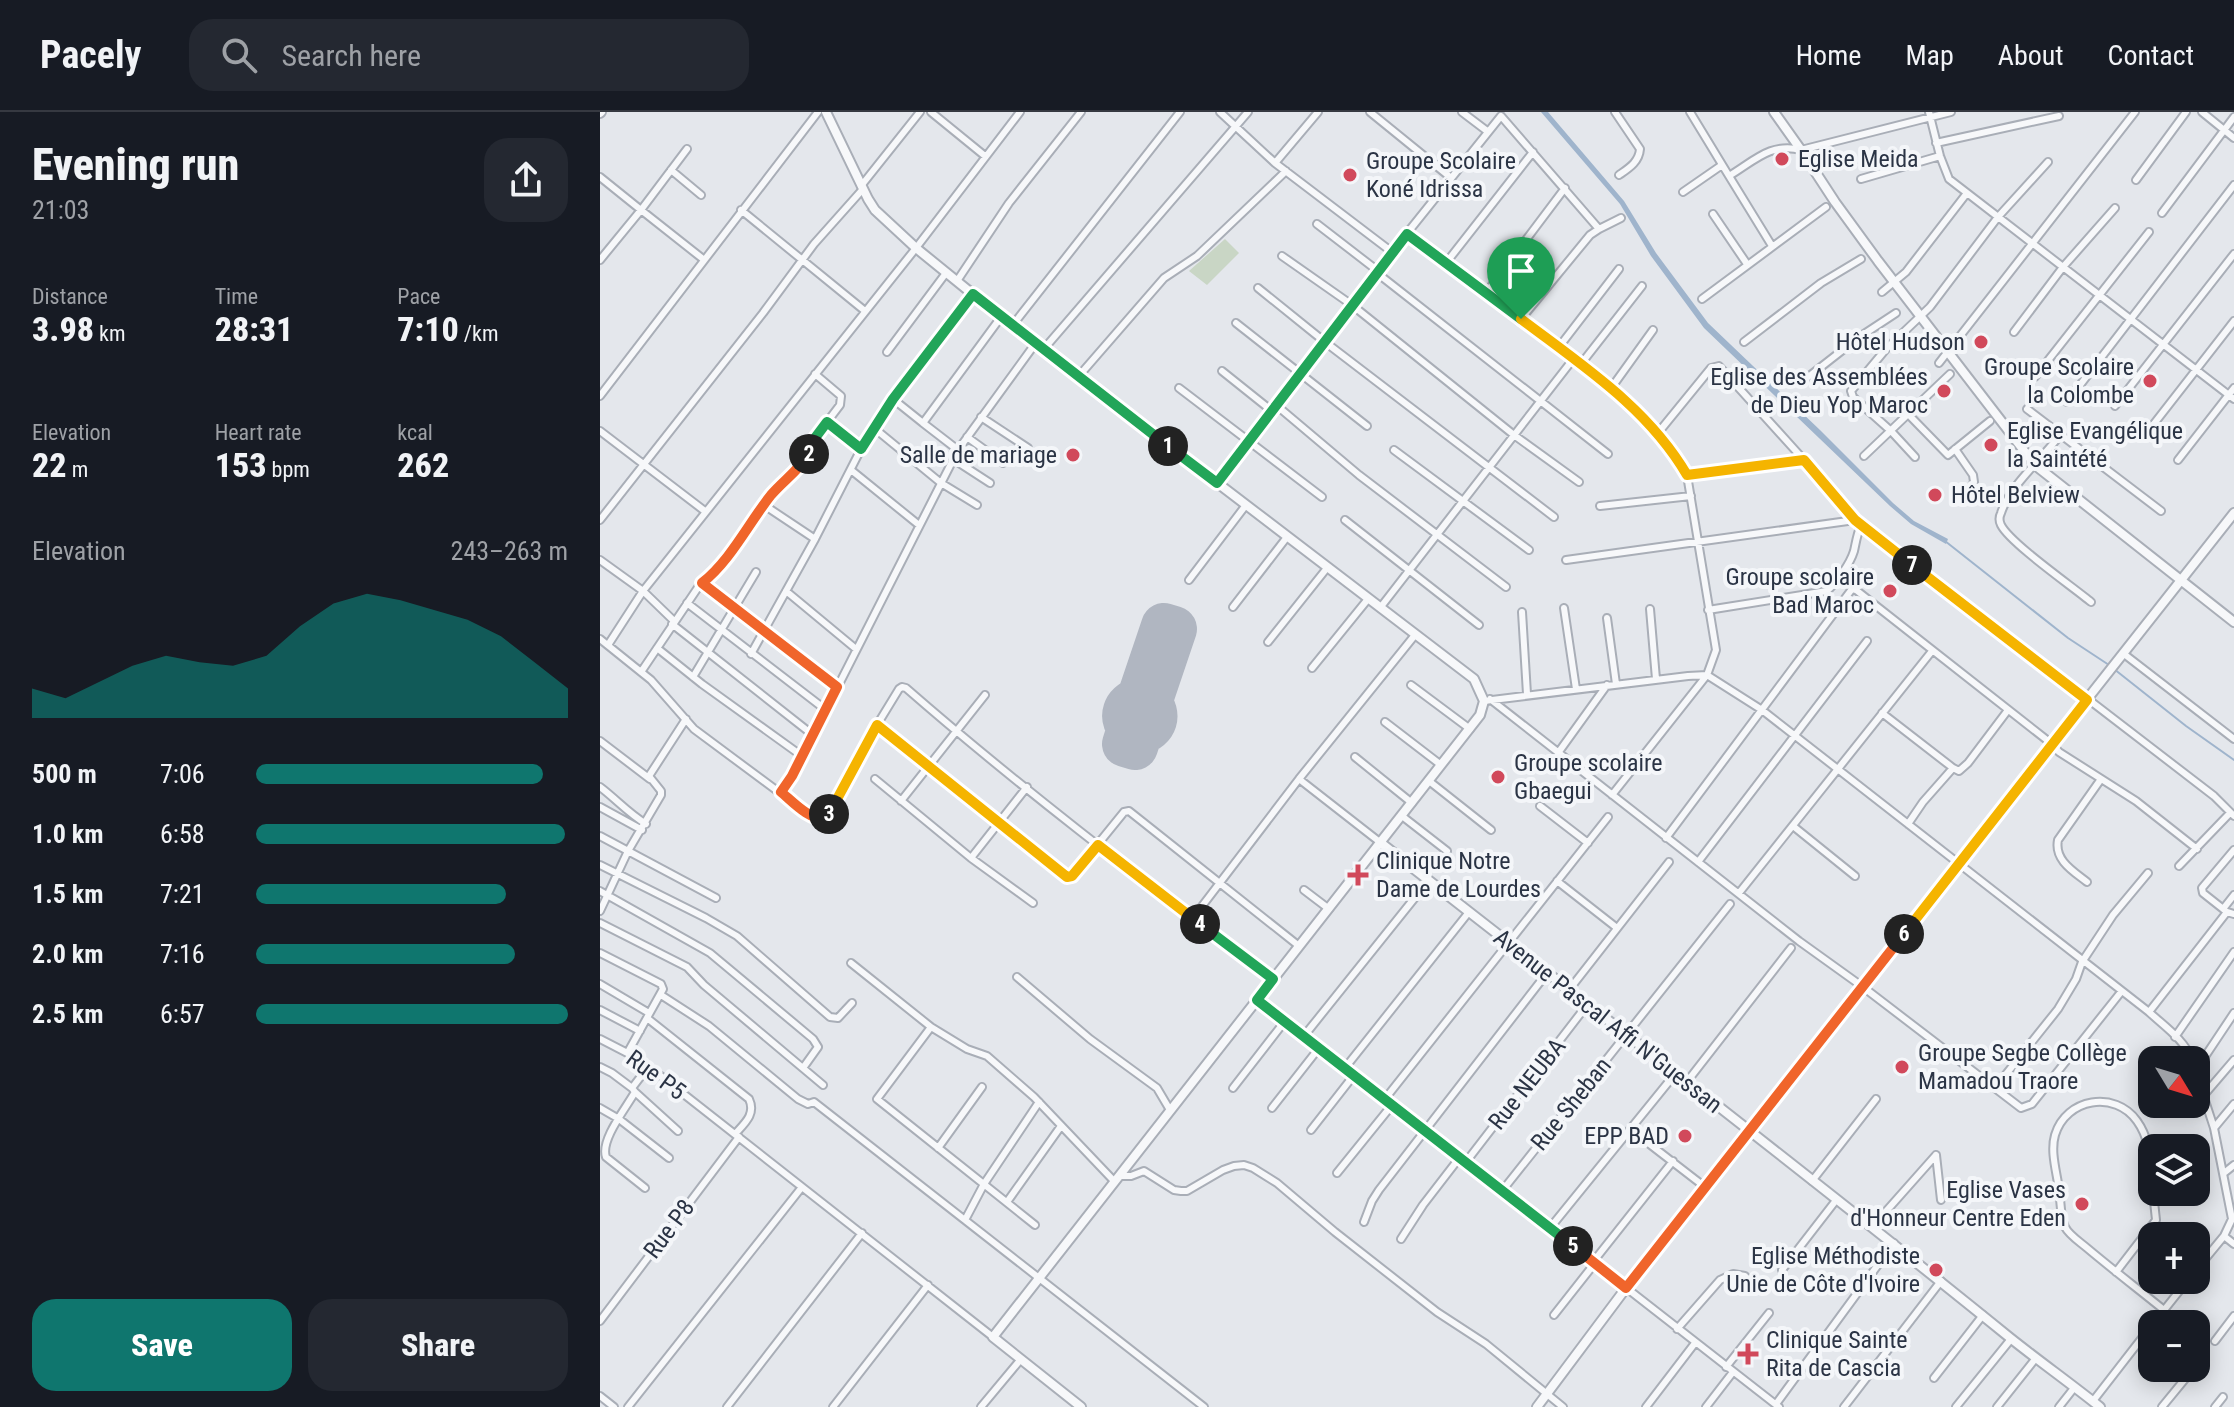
<!DOCTYPE html>
<html lang="en">
<head>
<meta charset="utf-8">
<style>
  body { margin:0; font-family:"Roboto Condensed",sans-serif; background:#242831; color:#f1f3f6; height:100vh; display:flex; flex-direction:column; font-size:30px; white-space:nowrap }
  * { box-sizing:border-box; margin:0 }
  p { font-size:26px; color:#9ea1a6 }
  .icon { flex:none; width:44px; height:44px; fill:none; stroke:currentColor; stroke-width:2; stroke-linecap:round; stroke-linejoin:round }
  .map { position:relative; flex:1; overflow:hidden }
  .sheet { display:flex; flex-direction:column; background:#171b24; width:600px }
  .sheet>* { flex:none }
  .needle { width:52px; rotate:128deg }
  .controls { position:absolute; left:1538px; top:934px; display:grid; gap:16px }
  .controls a { display:grid; place-items:center; width:72px; height:72px; border-radius:16px; background:#171b24; box-shadow:0 4px 20px #0003; font-size:40px }
  .pin { position:absolute; display:grid; place-items:center; width:68px; height:68px; color:#fff; margin:-82px -34px; border-radius:50% 50% 50% 0; rotate:-45deg; box-shadow:0 0 8px #0007 }
  .pin .icon { rotate:45deg }
  .km { position:absolute; width:40px; height:40px; margin:-20px; border-radius:50%; background:#222; color:#fff; font-size:22px; line-height:40px; text-align:center }
  .round { display:grid; place-items:center; flex:none; width:84px; height:84px; border-radius:24px; background:#242831 }
  .summary { display:flex; align-items:center; justify-content:space-between; height:136px; padding:0 32px }
  h1 { font-size:44px; font-weight:800; line-height:60px }
  .figures { display:grid; grid-template-columns:repeat(3,1fr); gap:12px; height:136px; padding:8px 32px }
  .figures div { display:grid; align-content:center }
  .figures b { font-size:34px; font-weight:800 }
  .figures small { font-size:22px; font-weight:400 }
  .figures p { font-size:22px }
  .chart { height:224px; padding:16px 32px }
  .chart p { display:flex; justify-content:space-between }
  .chart svg { width:100%; height:144px; margin-top:8px; fill:#0f766e; opacity:.7 }
  .primary-button { display:flex; gap:16px; margin-top:auto; padding:16px 32px }
  .primary-button a { flex:1; height:92px; border-radius:24px; background:#0f766e; color:#fff; font-size:32px; font-weight:800; line-height:92px; text-align:center }
  .primary-button a+a { background:#242831; color:#f1f3f6 }
  ul { padding:0 32px; list-style:none; font-size:26px }
  li { display:grid; grid-template-columns:128px 96px 1fr; align-items:center; height:60px }
  li i { height:20px; border-radius:10px; background:#0f766e }
  header { display:flex; align-items:center; gap:48px; box-sizing:border-box; height:112px; padding:0 40px; background:#171b24; border-bottom:2px solid #363941 }
  header strong { font-size:38px }
  nav { display:flex; gap:44px; margin-inline-start:auto; font-size:28px }
  .search { width:560px; height:72px; background:#242831; display:flex; align-items:center; gap:20px; box-sizing:border-box; padding:0 28px; border-radius:24px; color:#9ea1a6; font-size:30px }
  main { display:flex; flex:1; min-height:0 }
  .map>svg:first-child { display:block }
</style>
</head>
<body>
<header>
<strong>Pacely</strong>
<div class="search"><svg class="icon" aria-label="search" viewBox="0 0 24 24"><circle cx="10" cy="10" r="6"/><path d="M15 15l6 6"/></svg>Search here</div>
<nav><a>Home</a><a>Map</a><a>About</a><a>Contact</a></nav>
</header>
<main>
<section class="sheet">
<div class="summary"><div><h1>Evening run</h1><p>21:03</p></div><a class="round"><svg class="icon" aria-label="share" viewBox="0 0 24 24"><path d="M12 15V3M7 8l5-5 5 5M5 13v7h14v-7"/></svg></a></div>
<div class="figures">
<div><p>Distance</p><b>3.98<small> km</small></b></div>
<div><p>Time</p><b>28:31</b></div>
<div><p>Pace</p><b>7:10<small> /km</small></b></div>
</div>
<div class="figures">
<div><p>Elevation</p><b>22<small> m</small></b></div>
<div><p>Heart rate</p><b>153<small> bpm</small></b></div>
<div><p>kcal</p><b>262</b></div>
</div>
<div class="chart"><p><span>Elevation</span>243–263 m</p>
<svg viewBox="0 0 160 44" preserveAspectRatio="none"><path d="M0 44V35L10 38L20 33L30 28L40 25L50 27L60 28L70 25L80 16L90 9L100 6L110 8L120 11L130 14L140 19L150 27L160 35V44z"/></svg>
</div>
<ul>
<li><b>500 m</b>7:06<i style="width:92%"></i></li>
<li><b>1.0 km</b>6:58<i style="width:99%"></i></li>
<li><b>1.5 km</b>7:21<i style="width:80%"></i></li>
<li><b>2.0 km</b>7:16<i style="width:83%"></i></li>
<li><b>2.5 km</b>6:57<i style="width:100%"></i></li>
</ul>
<div class="primary-button"><a>Save</a><a>Share</a></div>
</section>
<div class="map">
<svg width="1634" height="1295" viewBox="0 0 1634 1295">
  <rect width="100%" height="100%" fill="#e4e7ec"/>
  <path fill="#c9d6c5" d="M625,127L639,141L607,173L589,159Z"/>
  <path fill="#9fb4cc" d="M941,0H948L1024,89L1056,141L1108,211L1220,318L1293,391L1314,409L1348,427L1346,432L1311,412L1290,394L1104,216L1051,144L1020,92Z"/>
  <g fill="none" stroke-linecap="round" stroke-linejoin="round">
    <path stroke="#9fb4cc" stroke-width="2" d="M1345,429L1468,526L1509,553
      M1514,557L1586,614L1634,648"/>
    <path stroke="#b0b6c1" stroke-width="46" d="M564,514L574,517L549,591C559,603 555,616 540,620L535,635L525,632L530,616C521,604 525,593 539,588Z"/>
    <defs>
      <path id="minor" d="M331,0L385,44
        M620,0L675,51L792,140
        M770,0L850,65
        M862,0L887,19
        M1015,0L1040,37C1039,50 1029,56 1019,63
        M1090,0L1129,64C1154,49 1171,30 1201,38L1351,0
        M1329,0L1340,44L1349,67L1634,287
        M1602,0L1634,26
        M1336,31L1459,4
        M675,51L718,0
        M71,58L101,83
        M1129,64L1172,134
        M0,65L41,98L87,37
        M1261,67L1340,44
        M1536,68L1586,0
        M261,74L320,0
        M1083,80L1122,53
        M141,98L265,199
        M1562,101L1634,5
        M1113,102L1147,152
        M717,112L778,159
        M999,117L1021,106
        M807,122L1012,275L1051,312L1067,332L1087,363L1116,538L1107,563L1012,683
        M682,144L752,193L914,323L979,370
        M0,148L41,98L103,147
        M846,151L933,40
        M777,161L1008,342
        M357,169L409,91L481,0
        M658,176L725,230L954,405
        M1282,180L1306,160L1367,81
        M886,181L965,76
        M1102,187L1226,95
        M636,211L767,314
        M412,214L580,0
        M1414,220L1463,155L1515,96
        M1144,230L1221,171L1261,147
        M959,235L1019,157
        M443,238L648,0
        M287,240L346,161
        M1339,251L1535,0
        M981,252L1042,174
        M622,259L672,299
        M478,265L564,166L597,144L686,59
        M1435,265L1549,120
        M1203,269L1258,226L1296,201
        M1012,275L1053,218
        M579,276L722,385
        M0,284L218,0
        M293,287L323,311
        M1467,290L1634,73
        M676,293L759,363L906,475
        M1515,294L1634,142
        M1427,297L1561,399
        M1308,302L1348,343L1390,309
        M381,305L428,336
        M227,310L261,337
        M274,316L341,371L377,393
        M0,319L106,400
        M1058,321L1111,256L1119,254L1204,348L1255,408L1614,684L1634,704
        M1461,322C1443,346 1410,373 1401,401C1399,405 1399,409 1401,413C1410,431 1473,475 1491,490
        M1546,322L1634,209
        M367,325L403,351
        M1355,337L1373,363L1374,370L1371,375
        M358,338L323,311L401,205
        M794,338L929,438
        M1264,344L1350,262
        M1315,345L1291,319L1253,285L1251,279L1286,237L1330,195L1398,105L1448,50
        M353,347L390,371
        M1578,348L1634,276
        M251,358L319,413
        M1087,363L1204,348
        M617,371L792,140L901,4L999,117L990,123L921,207
        M164,393L215,427
        M1000,394L1091,384
        M0,408L163,201L214,132L263,77
        M745,408L879,513
        M0,448L43,479L74,509
        M966,448L1255,408
        M589,468L646,393
        M102,471L237,575
        M186,479L256,537
        M87,491L226,598
        M633,495L687,425
        M780,496L974,246
        M964,496L976,577
        M1050,497L1056,567
        M1108,498L1227,479C1237,470 1250,452 1254,439C1256,430 1257,422 1261,413
        M922,500L927,582
        M1007,506L1016,572
        M72,512L213,623
        M0,527L51,568L94,617L207,701L220,707H226L235,694L277,613L299,577L302,575L306,576C424,679 549,773 673,867
        M668,530L727,456
        M8,533L43,479L316,136L420,0
        M57,536L102,572L202,644
        M151,542L215,427L261,337L293,287L373,182
        M1524,542L1634,627
        M712,556L768,487
        M41,560L99,474L115,461L170,385L205,347L215,326L240,293L241,284L215,262
        M93,565L156,460
        M811,573L870,617
        M890,587L1199,829L1263,875L1421,996L1432,992L1521,880
        M884,589L1088,564L1107,563L1162,598L1549,900C1564,914 1585,928 1592,948
        M1282,601L1353,656
        M785,610L841,653
        M277,613L467,765L472,764L524,700L529,699L699,834
        M0,629L50,667
        M958,641L1007,573
        M755,645L812,691
        M275,667L371,746L433,791
        M699,667L781,731
        M829,669L891,718
        M0,675C16,687 28,701 46,712
        M181,680L197,655L358,338L435,232
        M301,689L385,583
        M940,694L988,731
        M0,695L42,718
        M802,704L847,739
        M1308,712L1323,690L1353,656L1359,659L1368,651L1408,598
        M1193,714L1255,764
        M0,724L116,786
        M1066,726L1252,477L1256,478L1452,632L1459,640L1536,689L1597,737
        M1634,738L1602,776L1603,781L1627,800L1634,802
        M371,746L427,675
        M1098,750L1267,529
        M0,753L106,806L137,824L230,905L238,906L252,891
        M1579,754L1630,701
        M957,769L1017,816
        M1487,770C1473,759 1454,748 1458,728L1501,667
        M704,778L729,797
        M0,779L110,841L213,927L218,935L203,956
        M1139,781L1332,539
        M1623,797L1634,783
        M0,799L28,739L61,683V679L49,664L86,607
        M593,806L699,667L815,523
        M0,811L87,855L104,873L223,973
        M0,841L61,872L63,877L28,940
        M251,851L331,915L367,937L387,944L434,985L514,1069
        M417,865L490,927L557,976L570,998
        M0,872L49,901
        M969,878L1069,750
        M61,883L109,914L198,987L208,992L214,990L604,1295
        M657,888L1179,1295
        M0,898L40,919
        M1549,900L1627,800
        M47,906L149,987C156,1002 145,1011 135,1022
        M331,915L277,987L435,1113
        M704,924L829,768
        M1575,925L1634,840
        M0,927L39,947L393,1225
        M0,955L12,961L32,976
        M745,956L869,800
        M1596,958L1634,901
        M1596,961L1614,1016L1632,1107L1624,1124L1596,1158
        M1086,971L1191,836
        M633,976L685,909
        M1395,976L1458,897L1476,867L1482,850L1513,803L1548,761
        M35,980L78,1019
        M1604,983L1634,948
        M785,987L1008,705
        M0,996L19,1007L69,1046
        M672,996L719,936
        M1614,1016L1634,992
        M1030,1017L1105,1075
        M711,1018L754,963
        M338,1036L382,975
        M1336,1043L1341,1088
        M866,1050L987,893
        M737,1061L792,993
        M1624,1061L1634,1053
        M519,1064H531L544,1059L574,1078L581,1079H587L623,1058L634,1054L644,1053L653,1056L677,1071L735,1120L837,1200L886,1232L963,1295
        M1552,1068C1550,1047 1550,1027 1537,1009C1515,978 1466,986 1455,1023C1450,1040 1457,1061 1459,1078C1461,1089 1460,1105 1465,1115C1469,1123 1480,1130 1487,1136C1512,1157 1538,1177 1564,1198
        M1212,1069L1276,987
        M45,1076L6,1045C0,1028 26,996 35,980L32,976L48,955
        M902,1079L1130,792
        M407,1090L461,1014
        M365,1108L384,1072L439,990
        M764,1110L772,1089L779,1078L947,861
        M1273,1114L1336,1043
        M950,1116L1075,962
        M1624,1124L1634,1132
        M801,1127L823,1093L860,1045
        M993,1150L1073,1049
        M1182,1158L1237,1087
        M1516,1160L1556,1108L1553,1080
        M954,1203L995,1151
        M0,1209L139,1025
        M1553,1212L1588,1168
        M1077,1217L1120,1168L1133,1162L1145,1164
        M1615,1229L1634,1204
        M1126,1255L1169,1201
        M1334,1266L1383,1203
        M0,1284L14,1295
        M1493,1289L1552,1213
        M1176,1292L1294,1131
        M28,1295L202,1075
        M127,1295L262,1121
        M233,1295L328,1173
        M381,1295L421,1247
        M1046,1295L1095,1231
        M1106,1295L1133,1260
        M1244,1295L1341,1169
        M1356,1295L1411,1227
        M1397,1295L1436,1246
        M1459,1295L1474,1276
        M1562,1295L1594,1256
        M1615,1295L1623,1285"/>
      <path id="tertiary" d="M226,0L268,87L275,98L316,136L412,214L874,567L884,589L880,603L393,1225L481,1295
        M1174,0L1201,38L1235,90L1278,149L1435,353L1634,510
        M0,1L1,0
        M781,731C990,895 1202,1057 1409,1225C1439,1249 1470,1271 1500,1295
        M937,1295L1026,1176L1263,875L1357,752L1634,401"/>
    </defs>
    <use href="#minor" stroke="#a9aeb7" stroke-width="10"/>
    <use href="#tertiary" stroke="#a9aeb7" stroke-width="12"/>
    <use href="#minor" stroke="#f7f8fa" stroke-width="6"/>
    <use href="#tertiary" stroke="#f7f8fa" stroke-width="8"/>
  </g>
  <g fill="none" stroke-linecap="round" stroke-linejoin="round">
    <defs>
      <path id="split-1" d="M568,334L617,371L807,122L921,207"/>
      <path id="split-2" d="M209,342L215,326L227,310L261,337L293,287L373,182L568,334"/>
      <path id="split-3" d="M209,342C199,358 183,369 171,383C148,412 131,448 102,471L237,575L192,664L181,680C193,690 209,708 226,707L229,702"/>
      <path id="split-4" d="M229,702L277,613L467,765L472,764L498,733L600,812"/>
      <path id="split-5" d="M600,812L673,867L657,888L973,1134"/>
      <path id="split-6" d="M973,1134L1026,1176L1304,822"/>
      <path id="split-7" d="M1304,822L1487,588L1312,453"/>
      <path id="split-8" d="M921,207C983,254 1048,296 1087,363L1204,348L1255,408L1312,453"/>
    </defs>
    <use href="#split-1" stroke="#fff" stroke-width="16"/>
    <use href="#split-2" stroke="#fff" stroke-width="16"/>
    <use href="#split-3" stroke="#fff" stroke-width="16"/>
    <use href="#split-4" stroke="#fff" stroke-width="16"/>
    <use href="#split-5" stroke="#fff" stroke-width="16"/>
    <use href="#split-6" stroke="#fff" stroke-width="16"/>
    <use href="#split-7" stroke="#fff" stroke-width="16"/>
    <use href="#split-8" stroke="#fff" stroke-width="16"/>
    <use href="#split-1" stroke="#22a559" stroke-width="10"/>
    <use href="#split-2" stroke="#22a559" stroke-width="10"/>
    <use href="#split-3" stroke="#f0652b" stroke-width="10"/>
    <use href="#split-4" stroke="#f5b400" stroke-width="10"/>
    <use href="#split-5" stroke="#22a559" stroke-width="10"/>
    <use href="#split-6" stroke="#f0652b" stroke-width="10"/>
    <use href="#split-7" stroke="#f5b400" stroke-width="10"/>
    <use href="#split-8" stroke="#f5b400" stroke-width="10"/>
  </g>
  <g fill="#d1495b" stroke="#f4f6f9" stroke-width="3">
    <circle cx="1182" cy="47" r="8"/>
    <circle cx="750" cy="63" r="8"/>
    <circle cx="1381" cy="230" r="8"/>
    <circle cx="1550" cy="269" r="8"/>
    <circle cx="1344" cy="279" r="8"/>
    <circle cx="1391" cy="333" r="8"/>
    <circle cx="473" cy="343" r="8"/>
    <circle cx="1335" cy="383" r="8"/>
    <circle cx="1290" cy="479" r="8"/>
    <circle cx="898" cy="665" r="8"/>
    <path d="M754 751h8v8h8v8h-8v8h-8v-8h-8v-8h8z"/>
    <circle cx="1302" cy="955" r="8"/>
    <circle cx="1085" cy="1024" r="8"/>
    <circle cx="1482" cy="1092" r="8"/>
    <circle cx="1336" cy="1158" r="8"/>
    <path d="M1144 1230h8v8h8v8h-8v8h-8v-8h-8v-8h8z"/>
  </g>
  <g text-anchor="middle" dominant-baseline="central" stroke-width="8" stroke-linejoin="round" paint-order="stroke">
    <g font-size="24" fill="#2b3445" stroke="#f4f6f9" text-anchor="start">
      <text x="1198" y="47">Eglise Meida</text>
      <text x="766" y="49">Groupe Scolaire<tspan x="766" dy="28">Koné Idrissa</tspan></text>
      <text x="1365" y="230" text-anchor="end">Hôtel Hudson</text>
      <text x="1534" y="255" text-anchor="end">Groupe Scolaire<tspan x="1534" dy="28">la Colombe</tspan></text>
      <text x="1328" y="265" text-anchor="end">Eglise des Assemblées<tspan x="1328" dy="28">de Dieu Yop Maroc</tspan></text>
      <text x="1407" y="319">Eglise Evangélique<tspan x="1407" dy="28">la Saintété</tspan></text>
      <text x="457" y="343" text-anchor="end">Salle de mariage</text>
      <text x="1351" y="383">Hôtel Belview</text>
      <text x="1274" y="465" text-anchor="end">Groupe scolaire<tspan x="1274" dy="28">Bad Maroc</tspan></text>
      <text x="914" y="651">Groupe scolaire<tspan x="914" dy="28">Gbaegui</tspan></text>
      <text x="776" y="749">Clinique Notre<tspan x="776" dy="28">Dame de Lourdes</tspan></text>
      <text x="1318" y="941">Groupe Segbe Collège<tspan x="1318" dy="28">Mamadou Traore</tspan></text>
      <text x="1069" y="1024" text-anchor="end">EPP BAD</text>
      <text x="1466" y="1078" text-anchor="end">Eglise Vases<tspan x="1466" dy="28">d'Honneur Centre Eden</tspan></text>
      <text x="1320" y="1144" text-anchor="end">Eglise Méthodiste<tspan x="1320" dy="28">Unie de Côte d'Ivoire</tspan></text>
      <text x="1166" y="1228">Clinique Sainte<tspan x="1166" dy="28">Rita de Cascia</tspan></text>
    </g>
    <g font-size="24" fill="#2b3445" stroke="#f4f6f9">
      <text transform="translate(1008 909) rotate(38)">Avenue Pascal Affi N'Guessan</text>
      <text transform="translate(56 963) rotate(36)">Rue P5</text>
      <text transform="translate(927 972) rotate(-52)">Rue NEUBA</text>
      <text transform="translate(971 992) rotate(-51)">Rue Sheban</text>
      <text transform="translate(69 1117) rotate(-53)">Rue P8</text>
    </g>
  </g>
</svg>
<div class="controls">
<a><svg class="needle" viewBox="-14 -14 28 28"><path d="M0-13l5 13h-10z" fill="#e53935"/><path d="M0 13l5-13h-10z" fill="#9ea1a6"/></svg></a>
<a><svg class="icon" aria-label="layers" viewBox="0 0 24 24"><path d="M12 4l9 5-9 5-9-5zM3 14l9 5 9-5"/></svg></a>
<a>+</a>
<a>−</a>
</div>
<div class="pin" style="left:921px;top:207px;background:#1e9e55"><svg class="icon" aria-label="arrive" viewBox="0 0 24 24"><path d="M6 21V4h12l-3 4 3 4H6"/></svg></div>
<b class="km" style="left:568px;top:334px">1</b>
<b class="km" style="left:209px;top:342px">2</b>
<b class="km" style="left:229px;top:702px">3</b>
<b class="km" style="left:600px;top:812px">4</b>
<b class="km" style="left:973px;top:1134px">5</b>
<b class="km" style="left:1304px;top:822px">6</b>
<b class="km" style="left:1312px;top:453px">7</b>
</div>
</main>
</body>
</html>
